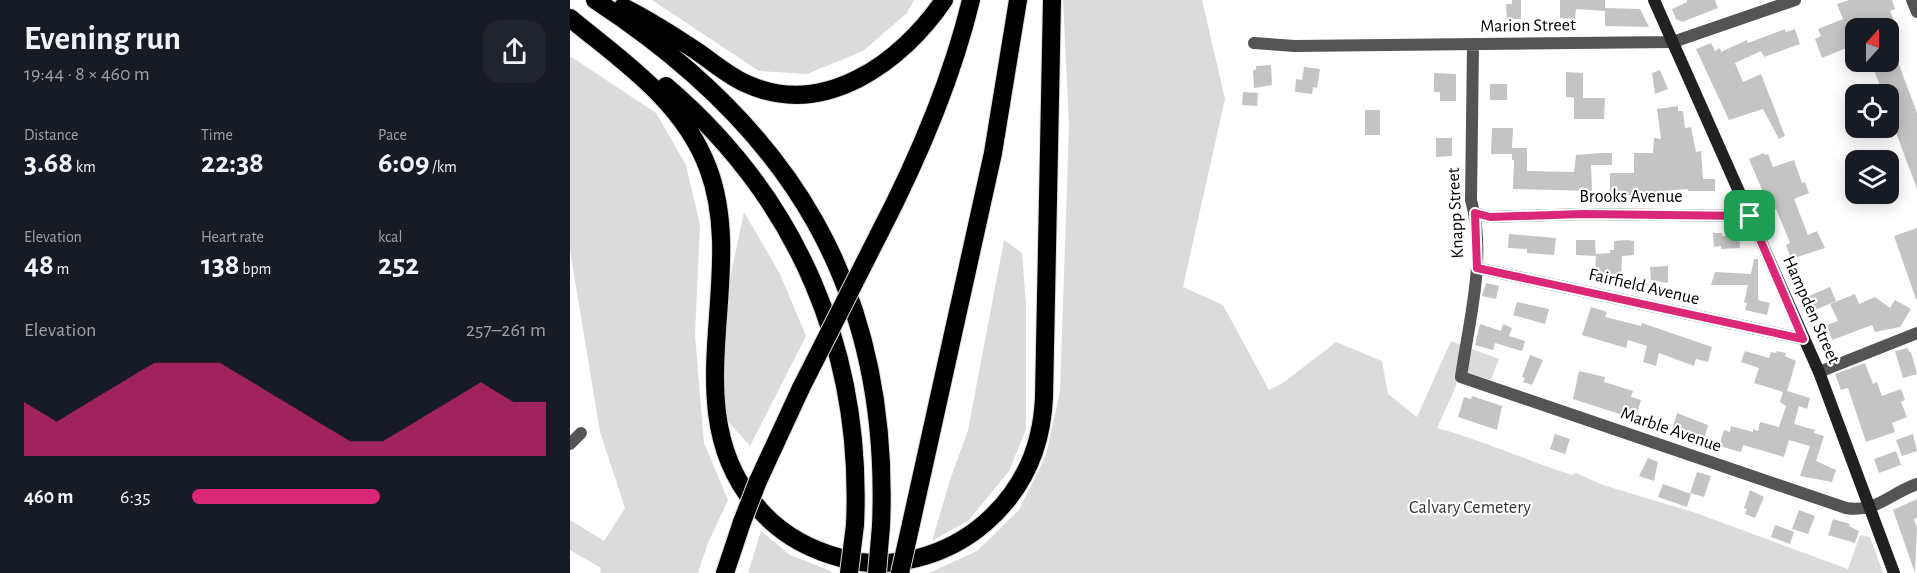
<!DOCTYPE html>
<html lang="en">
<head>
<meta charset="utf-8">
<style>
  body { margin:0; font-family:"Alegreya Sans",sans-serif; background:#20242c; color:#f1f3f6; height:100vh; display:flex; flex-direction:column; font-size:22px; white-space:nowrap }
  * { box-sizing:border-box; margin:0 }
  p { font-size:20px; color:#9ea1a6 }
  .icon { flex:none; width:33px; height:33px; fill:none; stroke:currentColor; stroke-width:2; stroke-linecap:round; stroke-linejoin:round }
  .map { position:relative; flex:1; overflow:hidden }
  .side { display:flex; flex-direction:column; background:#171b24; width:570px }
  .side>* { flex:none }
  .needle { width:39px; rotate:21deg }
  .fabs { position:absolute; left:1275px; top:18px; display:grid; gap:12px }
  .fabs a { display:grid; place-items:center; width:54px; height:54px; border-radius:12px; background:#171b24; box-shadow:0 3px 15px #0003; font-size:30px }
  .pin { position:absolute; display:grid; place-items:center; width:51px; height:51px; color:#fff; margin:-26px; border-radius:12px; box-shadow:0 3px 9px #0006 }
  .round { display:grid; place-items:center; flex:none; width:63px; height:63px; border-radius:18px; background:#20242c }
  .head { display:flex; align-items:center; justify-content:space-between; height:102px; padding:0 24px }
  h1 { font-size:33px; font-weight:700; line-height:45px }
  .figures { display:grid; grid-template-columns:repeat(3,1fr); gap:9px; height:102px; padding:6px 24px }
  .figures div { display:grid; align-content:center }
  .figures b { font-size:30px; font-weight:700 }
  .figures small { font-size:16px; font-weight:400 }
  .figures p { font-size:16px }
  .chart { height:168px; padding:12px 24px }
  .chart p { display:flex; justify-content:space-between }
  .chart svg { width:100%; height:108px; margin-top:6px; fill:#db2777; opacity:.7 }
  ul { padding:0 24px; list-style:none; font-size:20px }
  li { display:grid; grid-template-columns:96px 72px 1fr; align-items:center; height:45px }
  li i { height:15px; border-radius:8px; background:#db2777 }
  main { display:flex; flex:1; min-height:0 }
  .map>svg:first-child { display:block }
</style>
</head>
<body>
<main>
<section class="side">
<div class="head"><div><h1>Evening run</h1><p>19:44 · 8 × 460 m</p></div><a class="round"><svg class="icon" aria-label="share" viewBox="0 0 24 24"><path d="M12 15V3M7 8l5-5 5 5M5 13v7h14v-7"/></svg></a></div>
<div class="figures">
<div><p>Distance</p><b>3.68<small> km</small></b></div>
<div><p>Time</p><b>22:38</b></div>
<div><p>Pace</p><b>6:09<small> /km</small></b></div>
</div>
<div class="figures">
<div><p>Elevation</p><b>48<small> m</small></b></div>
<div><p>Heart rate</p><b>138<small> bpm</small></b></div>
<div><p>kcal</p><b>252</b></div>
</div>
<div class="chart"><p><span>Elevation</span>257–261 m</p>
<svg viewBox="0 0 160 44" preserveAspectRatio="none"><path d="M0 44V22L10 30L20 22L30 14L40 6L50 6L60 6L70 14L80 22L90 30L100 38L110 38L120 30L130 22L140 14L150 22L160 22V44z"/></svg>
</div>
<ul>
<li><b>460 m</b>6:35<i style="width:53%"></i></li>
</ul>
</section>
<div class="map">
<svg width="1347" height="573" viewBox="0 0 1347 573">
  <rect width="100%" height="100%" fill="#fff"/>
  <path fill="#dbdbdb" d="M82,0H344L337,13L293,51L237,74L189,71Z
    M493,0H632L655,99L613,287L653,305L699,390L713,383L766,342L812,361L818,394L847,417L881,341L929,359L921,380L886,370V386L867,428C914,441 956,460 1002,475L1006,473L1033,485L1126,513L1278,569L1290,535L1300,537L1313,573H359L407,551L449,510L476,455L490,391L499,126Z
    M0,56L86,113L116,165L130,225L125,335L134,443L158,500L138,543L128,573H30L31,568L0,550V520L34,541L55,508L30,432L0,250Z
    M174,212L210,274L236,336L180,446L154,417L152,364L157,293Z
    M434,240L452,253L456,303V429L439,471L399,520L362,541L380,480L398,430Z
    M191,531L220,555L261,571V573H178Z"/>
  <path fill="#c4c4c4" d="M942,0H951V19H937L936,4H942Z
    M990,0H1035V11L1006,9L1005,19L990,18Z
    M1117,0H1145L1148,8L1112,22L1106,19L1102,9L1117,2Z
    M1279,0H1322L1325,9L1320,11L1327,28H1286V44L1252,58L1245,39L1251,36L1248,29L1273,19L1267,4Z
    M1035,8L1070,9L1079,27L1035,26Z
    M1215,29L1216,32L1225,29L1230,44L1194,57L1191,51L1165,63L1173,82L1191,74L1215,136L1209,139L1193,109L1159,120L1126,49L1141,43L1145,51L1150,48L1151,52L1177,40L1178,43Z
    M1318,35L1347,113V189L1318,111V94H1313L1301,62H1318Z
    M701,65L702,85L684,88L683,70H686V66Z
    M734,67L750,69L747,88L743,87L742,94L725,92L726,79L732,80Z
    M1090,70L1098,89L1085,94L1082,73Z
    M996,72L1013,73V98H1035L1034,119H1004V98H1008L996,97Z
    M864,73L886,74V101H870V92H864Z
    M920,84H937V100H920Z
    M673,92L688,93L687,106L672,105Z
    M1108,106V111H1113L1115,128L1121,127L1126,152L1131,151L1133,179H1145V191H1118V189L1092,191L1086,193V195H1055L1054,201H1045V197H1040V173H1064V153H1083L1084,138L1091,139L1087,109Z
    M795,110H810V135H795Z
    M922,128H943L942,148H957V171L1004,172L1006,155L1031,153H1042V165H1021L1022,191L943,189L944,160H942V154H921Z
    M866,138H882V156L866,157Z
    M1194,153L1195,155L1198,154L1203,167L1224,160L1232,183L1235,182L1239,193L1224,199L1238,235L1247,231L1255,248L1221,259L1216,245L1220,243L1206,209L1201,211L1179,159Z
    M1347,228V299H1346L1324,236Z
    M1143,233H1152V236L1169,235L1170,248L1151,249V246L1144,247Z
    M939,234L986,238L984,255L957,253V249L938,248Z
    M1006,240H1025L1026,256L1006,255Z
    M1057,240L1064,241V255L1052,256L1051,278L1025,275L1026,254L1040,253V250H1044V241Z
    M1184,259H1188V300L1200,303L1197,315L1175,310L1177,303L1174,302L1178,285H1141L1145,272L1181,274Z
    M1098,266V283L1081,280L1080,267Z
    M916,283L929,286L926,299L912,296Z
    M1260,287L1266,301L1243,311L1239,296Z
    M1285,294L1289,304L1305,297L1320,308L1325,300L1341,309L1330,327L1305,332L1302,325L1262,340L1257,325L1268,321L1260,304Z
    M947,302L979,309L975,324L943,315Z
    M1021,307L1037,312L1035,317L1071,326L1072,323L1142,347L1138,362L1126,359L1124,366L1089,353L1086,366L1073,362L1077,346L1058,340L1056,348L1012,335Z
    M910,324L931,331L933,324L942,328L939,336L955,341L952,351L925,343L923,350L905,345Z
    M1338,348L1339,352H1341L1347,374L1333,378L1325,351Z
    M1175,351L1199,358L1201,352L1206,353L1207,351L1216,353L1215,356L1226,361L1217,391L1240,398L1237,409L1229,406L1224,424L1245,430L1244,433L1254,436L1246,461L1266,470L1262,482L1230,476L1240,446L1219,440L1214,457L1173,445L1171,452L1149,446L1154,430L1160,432L1161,426L1183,432V429L1188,431L1190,422L1209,427L1216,406L1210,402L1213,392L1184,383L1189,368L1171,362Z
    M960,355L973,360L962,385L953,382L955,378L952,377Z
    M1295,363L1303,384L1307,382L1312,396L1331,389L1335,400L1331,402L1337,417L1322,423L1325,432L1296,442L1278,388L1271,390L1265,374Z
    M1009,371L1035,377L1034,382L1063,391L1061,397L1071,400L1065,419L1003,399Z
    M902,396L932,406L927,430L888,417L894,397L901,399Z
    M1107,413L1138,425L1133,444L1101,433Z
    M985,434L1000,439L995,454L980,449Z
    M1343,434L1347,451L1332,456L1326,440Z
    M1326,451L1331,465L1309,473L1304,459Z
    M1078,458L1088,462L1084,481L1069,476Z
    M1127,472L1141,476L1134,497L1120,493Z
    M1093,484L1121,494L1117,507L1088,497Z
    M1180,490L1194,497L1185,518L1175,514L1177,509L1174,508Z
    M1347,499V518L1344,519L1347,528L1345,573L1323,510Z
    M1229,510L1245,516L1238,534L1222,529Z
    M1263,519L1280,524L1279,526L1289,531L1285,543L1258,535Z
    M1205,525L1224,532L1220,544L1201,537Z"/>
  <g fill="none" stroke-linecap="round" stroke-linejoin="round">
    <defs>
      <path id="motorway" d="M25,0C221,128 321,289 311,526
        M53,7C79,20 104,36 128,52C144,63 160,77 177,84C254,119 332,62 374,0
        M0,18C52,61 113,101 138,168C179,276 104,406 184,503C206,531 237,549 271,558C320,572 377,556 415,523C453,490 472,447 474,397L482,0
        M96,86C228,199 293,351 285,525
        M308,236C347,161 381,83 401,0
        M188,481L231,388
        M341,524L423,153L448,0
        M155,573L172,522"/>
    </defs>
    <use href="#motorway" stroke="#dbdbdb" stroke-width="20"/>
    <path stroke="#545454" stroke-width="12" d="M1342,0L1347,12
      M684,43L725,46L1103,42L1225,0
      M903,45L901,200C917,257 899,320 891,377L1276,508C1306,513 1319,494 1347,484
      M905,213L920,217L1012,214L1180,216
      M907,268L1233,339
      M1249,372L1347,333
      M0,444L11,433"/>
    <path stroke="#212121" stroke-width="12" d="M1084,0L1249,372L1324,573"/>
    <use href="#motorway" stroke="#000" stroke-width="18"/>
    <defs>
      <path id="motorway-bridge" d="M231,388L308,236
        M172,522L188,481
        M279,573L285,525
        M307,573L311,526
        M330,573L341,524"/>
    </defs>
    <use href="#motorway-bridge" stroke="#dbdbdb" stroke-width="20" stroke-linecap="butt"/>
    <use href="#motorway-bridge" stroke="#000" stroke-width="18"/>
  </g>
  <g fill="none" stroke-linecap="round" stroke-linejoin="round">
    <defs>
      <path id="route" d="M905,213L920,217L1012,214L1180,216L1233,339L907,268Z"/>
    </defs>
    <use href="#route" stroke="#fff" stroke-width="12"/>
    <use href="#route" stroke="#db2777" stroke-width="8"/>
  </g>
  <g text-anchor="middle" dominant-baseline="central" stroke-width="4.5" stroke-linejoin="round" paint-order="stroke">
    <g font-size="18" fill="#000" stroke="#fff">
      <text transform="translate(958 26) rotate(-1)">Marion Street</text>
      <text x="1061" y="197">Brooks Avenue</text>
      <text transform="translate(886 213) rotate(-93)">Knapp Street</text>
      <text transform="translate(1074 287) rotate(13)">Fairfield Avenue</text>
      <text transform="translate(1241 310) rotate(66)">Hampden Street</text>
      <text transform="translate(1101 430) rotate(19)">Marble Avenue</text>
    </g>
    <g font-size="18" fill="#323232" stroke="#fff">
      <text x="900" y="508">Calvary Cemetery</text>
    </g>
  </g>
</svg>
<div class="fabs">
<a><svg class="needle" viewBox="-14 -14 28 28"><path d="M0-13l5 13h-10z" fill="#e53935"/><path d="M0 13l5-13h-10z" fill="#9ea1a6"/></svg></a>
<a><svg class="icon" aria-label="locate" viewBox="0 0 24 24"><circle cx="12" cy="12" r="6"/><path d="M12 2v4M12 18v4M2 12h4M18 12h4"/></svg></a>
<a><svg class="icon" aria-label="layers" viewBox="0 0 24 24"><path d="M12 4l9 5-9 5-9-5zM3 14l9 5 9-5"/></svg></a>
</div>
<div class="pin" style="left:1180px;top:216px;background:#1e9e55"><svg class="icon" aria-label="arrive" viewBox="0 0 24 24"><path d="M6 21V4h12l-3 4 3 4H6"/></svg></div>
</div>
</main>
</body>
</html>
